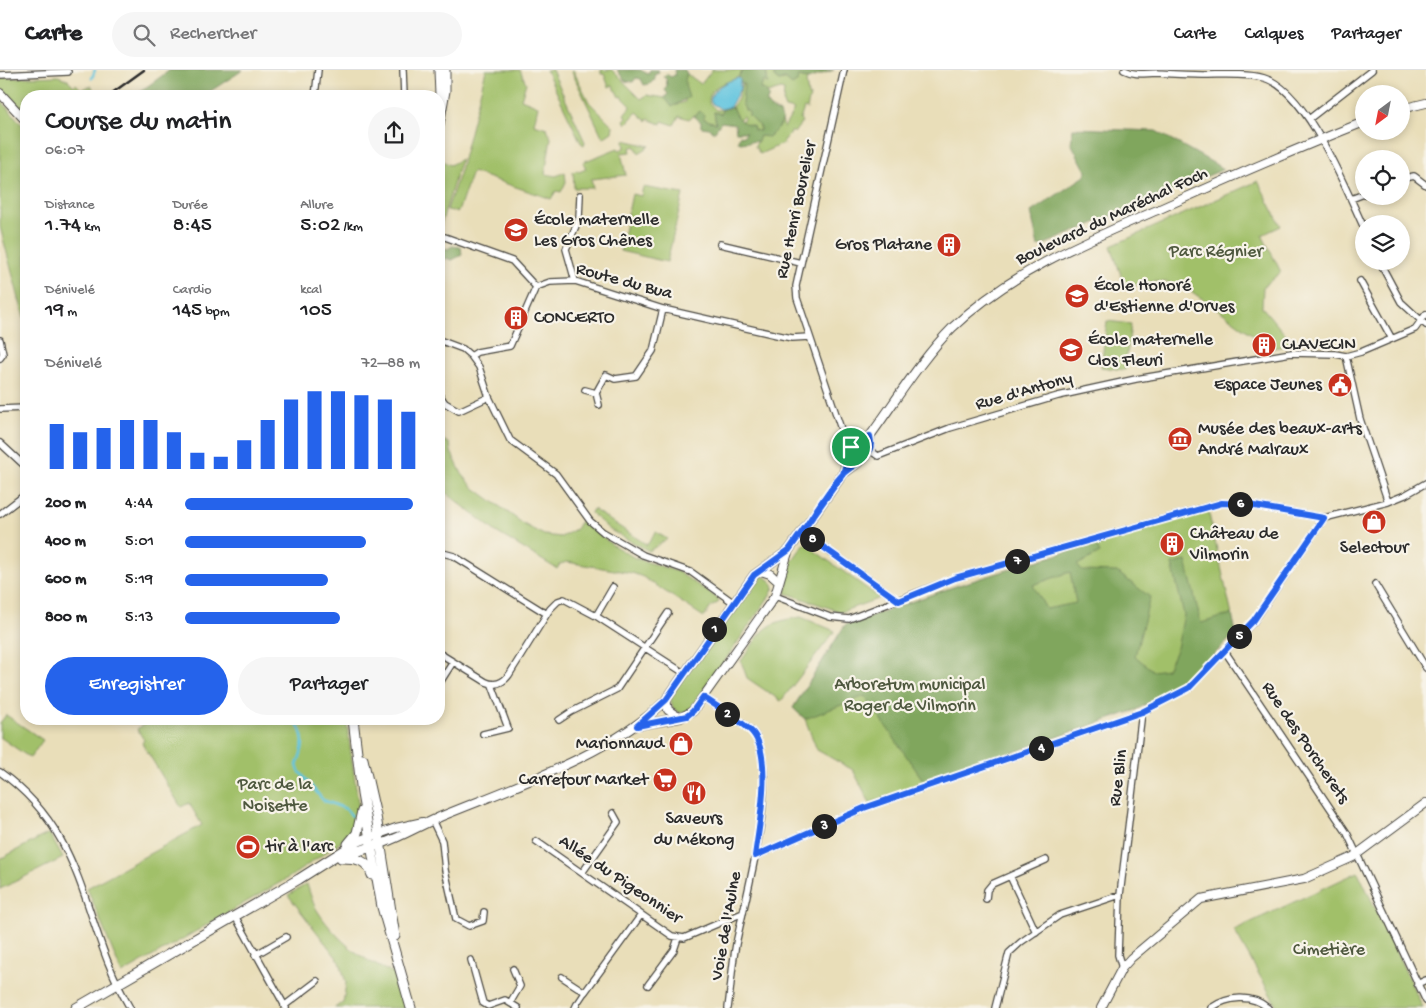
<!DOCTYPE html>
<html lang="fr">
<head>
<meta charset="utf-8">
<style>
  body { margin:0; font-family:"Gochi Hand",sans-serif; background:#f6f6f6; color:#202124; height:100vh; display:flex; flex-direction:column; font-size:19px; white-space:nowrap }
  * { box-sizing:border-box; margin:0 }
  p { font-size:16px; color:#757577 }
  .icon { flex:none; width:28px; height:28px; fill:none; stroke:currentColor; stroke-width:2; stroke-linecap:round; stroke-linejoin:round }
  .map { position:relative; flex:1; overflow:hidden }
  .side { position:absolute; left:20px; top:20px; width:425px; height:635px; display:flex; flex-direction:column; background:#fff; border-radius:20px; box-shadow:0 2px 8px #0003 }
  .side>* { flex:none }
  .needle { width:32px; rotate:212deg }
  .buttons { position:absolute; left:1355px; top:15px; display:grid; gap:10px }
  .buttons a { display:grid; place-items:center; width:55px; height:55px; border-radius:50%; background:#fff; box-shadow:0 2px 8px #0003; font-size:25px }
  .pin { position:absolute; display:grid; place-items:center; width:42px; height:42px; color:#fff; margin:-21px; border:2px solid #fff; border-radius:50%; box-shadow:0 1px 5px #0007 }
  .km { position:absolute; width:25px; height:25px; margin:-12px; border-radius:50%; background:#222; color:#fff; font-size:14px; line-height:25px; text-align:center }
  .round { display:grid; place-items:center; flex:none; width:52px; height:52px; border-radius:26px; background:#f6f6f6 }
  .summary { display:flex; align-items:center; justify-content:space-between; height:85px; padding:0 25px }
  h1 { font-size:28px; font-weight:600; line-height:38px }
  .figures { display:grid; grid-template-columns:repeat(3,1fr); gap:8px; height:85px; padding:5px 25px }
  .figures div { display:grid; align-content:center }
  .figures b { font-size:21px; font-weight:600 }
  .figures small { font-size:14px; font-weight:400 }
  .figures p { font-size:14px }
  .chart { height:140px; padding:10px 25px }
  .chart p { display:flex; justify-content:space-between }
  .chart svg { width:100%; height:90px; margin-top:5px; stroke:#2563eb; stroke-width:6 }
  .action { display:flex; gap:10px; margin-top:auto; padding:10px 25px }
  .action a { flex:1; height:58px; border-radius:30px; background:#2563eb; color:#fff; font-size:20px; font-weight:600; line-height:58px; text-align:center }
  .action a+a { background:#f6f6f6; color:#202124 }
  ul { padding:0 25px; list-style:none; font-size:16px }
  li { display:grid; grid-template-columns:80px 60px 1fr; align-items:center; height:38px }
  li i { height:12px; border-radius:6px; background:#2563eb }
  header { display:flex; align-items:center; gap:30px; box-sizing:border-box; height:70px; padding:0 25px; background:#fff; border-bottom:1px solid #e0e0e0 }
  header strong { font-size:24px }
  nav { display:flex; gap:28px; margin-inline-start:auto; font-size:18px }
  .search { width:350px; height:45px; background:#f6f6f6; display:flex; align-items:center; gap:12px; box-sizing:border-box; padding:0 18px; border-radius:28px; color:#757577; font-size:19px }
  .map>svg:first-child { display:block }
</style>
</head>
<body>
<header>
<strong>Carte</strong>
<div class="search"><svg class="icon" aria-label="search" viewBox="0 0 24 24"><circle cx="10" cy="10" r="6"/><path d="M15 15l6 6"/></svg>Rechercher</div>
<nav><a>Carte</a><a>Calques</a><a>Partager</a></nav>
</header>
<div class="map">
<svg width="1426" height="938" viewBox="0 0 1426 938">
  <rect width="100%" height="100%" fill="#f7f3e8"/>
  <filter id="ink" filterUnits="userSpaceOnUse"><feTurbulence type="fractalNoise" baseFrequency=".02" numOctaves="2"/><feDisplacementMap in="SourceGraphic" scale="10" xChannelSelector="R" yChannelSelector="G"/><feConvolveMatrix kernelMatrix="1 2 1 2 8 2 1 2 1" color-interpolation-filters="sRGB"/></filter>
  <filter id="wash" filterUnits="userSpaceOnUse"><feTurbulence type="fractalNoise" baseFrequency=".0096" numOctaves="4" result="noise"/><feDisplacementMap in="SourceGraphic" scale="20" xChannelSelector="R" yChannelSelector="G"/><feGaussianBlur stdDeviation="1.12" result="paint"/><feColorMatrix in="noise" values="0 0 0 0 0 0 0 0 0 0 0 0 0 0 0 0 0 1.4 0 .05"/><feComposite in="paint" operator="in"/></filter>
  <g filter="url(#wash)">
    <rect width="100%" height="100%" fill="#e9deb9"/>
    <path fill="#a1c069" stroke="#66764a" d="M486,0H520L526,13L521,29L538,36L534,54L547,58L551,68L545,104L556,106L565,102L566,112L561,122L556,121L551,129L472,102L458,142L447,140L460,101Z
      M546,0H552L585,72L584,75L581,73Z
      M571,0H573L589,32L613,56L612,62L603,68Z
      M601,0H612L641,29L647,25L665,28L673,36L685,32L684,9L687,4L701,14L712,0H744C742,2 741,4 739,6C731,14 708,12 709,33L716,40H722L721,44L714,42L716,53H710L695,44L689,49L679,46L674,55L662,51L661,54L648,49L647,51L637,42L626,54L624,50L627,47L624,44L631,36L621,26L619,27L613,15L609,17L604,4H601Z
      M766,0H775L774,7L779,11L799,7L808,9L806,11L808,26H810L807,39L804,38L800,50L802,52L794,63L792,61L783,72L784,73L760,84L755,76L760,66L779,57L782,50L784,58L794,40L785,38L783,33L784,21L781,19L767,23L760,19L764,10L768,14Z
      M58,6L68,10L74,16L76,14L81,19L92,16L95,25L26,26V44L10,25L0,18V8Z
      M742,13H744C743,34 747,40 760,56V61H754L751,55H746L741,51L744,49L743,46L738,50L732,37L738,29Z
      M0,29L23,56L26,53V255L0,157Z
      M624,70L650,76L639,83L635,76L630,78L631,82L621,83L626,105L591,109L593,118H574L573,102L578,100L579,102L586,99L583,92L618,78L619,80L625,78Z
      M439,85L443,91L450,95L461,89L439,161Z
      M1258,111L1281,156L1262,165L1281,202L1263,217L1262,237L1294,275L1259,280L1257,268C1239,255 1191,217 1171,213C1159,210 1136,212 1126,220L1111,176Z
      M643,117L683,124L667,192L620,181L632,124L641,126Z
      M1107,251L1131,254L1125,300L1101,297Z
      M443,370L450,374L451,382L462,404L473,417L525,455L544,465L561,467L576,459L582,449L611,474L635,488L678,502L717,528L719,532L711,537L704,547L643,507L632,503L567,492L560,494L557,499L496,462L445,422V415L439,401V373Z
      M593,439L647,475L656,462L667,469L649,481L610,460L591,443Z
      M1208,440L1236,563L1217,580L1136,640L993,688L870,733L853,700L817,680L805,649L793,638L845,555L956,516Z
      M805,473L815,481L880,528L841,542L786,523L789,495Z
      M763,506L770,510L774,517L771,524L694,635L687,642L680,643L673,638L670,627L754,509Z
      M801,547L835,561L781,631L747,608L741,591C762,562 763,552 801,547Z
      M6,645L43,670L30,688L0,667V653Z
      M153,649H346L360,746L351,765L293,805L122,904L87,818L202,755L189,733L181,737L142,673L144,670L137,659Z
      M49,763L63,788L0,819V789Z
      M1358,802L1423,938H1278L1234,860Z
      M307,814C310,823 313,835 319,843C336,869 365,893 394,903L406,938H334L343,933L346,913L340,892L288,825Z"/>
    <path fill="#80a65d" stroke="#566844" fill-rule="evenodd" d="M170,0H243L203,26H134Z
      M617,0H640L648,4L650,0H658L659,2L654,4L655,9L650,14L644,15L641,9L636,8L633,12L625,11Z
      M674,0H685L687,4C683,12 686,19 689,27L672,37L665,28L668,24L665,20L667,16L666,8L663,7L666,4L671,7L675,5Z
      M744,0H766L768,14L764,11L760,19L765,20L769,26L766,33L770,38L780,43L782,50L779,57L769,67L760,66L758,71L740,73L738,70L740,65L744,66L746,62H736L735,54L721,52L715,61H711L709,58L701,57V52L694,46L700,41L704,45V49L716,53L714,42L721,44L722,40L732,37C737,49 741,53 753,56L754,60L760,61V56L749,46V42L745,40L742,33L744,14L739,12V5Z
      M775,0H834L808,9L799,7L798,11L792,15L785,9L779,11L774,7Z
      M1073,58L1156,61L1224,99L1038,177L1031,142L1085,106L1086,101L1071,73Z
      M452,176L461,177L462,185L452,190L446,188L440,198L442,207L439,209V177L448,179Z
      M1095,473L1100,483L1077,495L1082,501L1117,502L1150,527L1135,586L1153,601L1167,599L1177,578L1184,545L1172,494L1186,491L1201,553L1232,544L1236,563L1185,613L1136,640L925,713L865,626L805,649L793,638L845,555L956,516ZM1070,502L1076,533L1046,539L1033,515Z"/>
    <path fill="#61c4df" stroke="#467885" d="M738,8L740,9V19L730,37L721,39L711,33C708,20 727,11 738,8Z"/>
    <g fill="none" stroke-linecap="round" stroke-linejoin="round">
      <path stroke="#61c4df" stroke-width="2.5" d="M92,8L95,0
        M293,649C307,666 304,677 297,695L299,701L323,730L346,739L352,746"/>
    </g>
  </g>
  <g filter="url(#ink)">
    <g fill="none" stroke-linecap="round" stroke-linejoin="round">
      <defs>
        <path id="pedestrian" d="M577,934L585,922"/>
        <path id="minor" d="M403,0L404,26
          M844,0L796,216L797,228L843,365L851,377L862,375L878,386L950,358L1058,326L1136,309L1291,283L1335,284L1346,286L1361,282L1415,259L1426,244
          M1124,0C1136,6 1145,3 1157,3C1173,4 1187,5 1203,5C1223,5 1245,3 1264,8C1307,20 1346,120 1364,158
          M0,5L68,2
          M315,26L318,0
          M1309,49L1372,0
          M1401,109L1414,106L1426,115
          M1351,129L1364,124
          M445,167L512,191L536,217
          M720,174L801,193
          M1379,191L1401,232L1426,255
          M575,211L566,179L579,149L580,125
          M1360,211L1392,269
          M536,217L550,212L575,211L663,239L777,265L792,268L809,267
          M0,270L3,284L0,288
          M439,270L463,279L471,286L479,297L489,327L510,370L556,404L590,451L603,462L643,485L691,502L734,533
          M471,286L477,282L510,276L536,217
          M1346,286L1360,349L1388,432
          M585,320L596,323
          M439,324L445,333L459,341L489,327
          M599,335L596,323L606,305L615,309L636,306L653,281L663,239
          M0,339L26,338
          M0,373L26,397
          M0,444L26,424
          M802,462L899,531
          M439,482L454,486L547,544
          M1375,514L1426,598
          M775,526L830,547L849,549L955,508L1221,433L1243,434L1324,448L1388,432L1405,425L1426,413
          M596,546L613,517
          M1224,580L1347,763L1426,931
          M439,583L486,612C495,616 503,613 509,605L550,539L558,531L564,529L596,546L684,603
          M439,614L453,592
          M703,627C714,635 749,655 755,665C780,710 746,824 736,874C732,895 731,917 728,938
          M559,650L571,642L617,619L668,543
          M483,664L508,658L492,615
          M0,702C89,765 81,855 130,938
          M432,750L442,771L445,800L456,849L469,856L483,851L484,842
          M536,771L672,866L684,868L743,843
          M755,786L864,738L1142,642
          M582,803L618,752L613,743
          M1010,806L1036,862
          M986,829L987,820L992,814L1046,790
          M235,846L286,938
          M255,885L286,867
          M471,890L483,933L488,936L505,930L518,938
          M1122,898L1118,885L1120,825L1142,642L1189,618L1254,551L1324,448
          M562,907L585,922L641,845
          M1417,914L1426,910
          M648,915L674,880L678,868
          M510,933L520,916L513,899
          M284,936L317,911
          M575,938L577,934
          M995,938L1009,883L1021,872L1060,845L1120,825
          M1211,938C1228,926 1252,924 1268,938"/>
        <path id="tertiary" d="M0,23L26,51
          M1401,39L1426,33
          M870,366C897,329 921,289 953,257C1012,201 1088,170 1162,138C1229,108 1296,79 1364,52
          M843,404C858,393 872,386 870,366
          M761,501L770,504L779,512
          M666,630L668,640L680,648
          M640,655L680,648L693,641L775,526L788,482
          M370,767L396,758L423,752
          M381,774C404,766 424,753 447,744C516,716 613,683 666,630L754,505L789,480L843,404L851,377L856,372L870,366
          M1101,938L1122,898L1131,888L1201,829L1304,809L1353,787L1426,733"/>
        <path id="secondary" d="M439,0L440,25
          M439,54L445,21V0
          M353,649L362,724L382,837L411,938
          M363,689L376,746L395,866
          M348,774L357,763L362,741
          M344,786L377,775
          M341,788C356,788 367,789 372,805
          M76,938L299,809L359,771L370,767"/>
      </defs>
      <use href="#pedestrian" stroke="#484640" stroke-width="7"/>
      <use href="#minor" stroke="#484640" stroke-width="8"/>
      <use href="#tertiary" stroke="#484640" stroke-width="10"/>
      <use href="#secondary" stroke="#484640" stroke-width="11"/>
      <use href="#pedestrian" stroke="#fff" stroke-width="4.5"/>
      <use href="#minor" stroke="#fff" stroke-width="5.5"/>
      <use href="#tertiary" stroke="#fff" stroke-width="8"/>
      <use href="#secondary" stroke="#fff" stroke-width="9"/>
      <path stroke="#2b2b2b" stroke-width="2.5" d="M108,26L144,0"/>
    </g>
  </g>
  <g fill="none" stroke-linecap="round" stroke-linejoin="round" filter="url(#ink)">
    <defs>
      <path id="route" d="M851,377L843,404L789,480L754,505L666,630L637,656L687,646L693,641L703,627C716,636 744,652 753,663C773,688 759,756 755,786L864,738L1142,642L1189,618L1254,550L1324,448L1243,434L1222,433L955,508L899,531L802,462C815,443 827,421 843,404C851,396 863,392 869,381C872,376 871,371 870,366L856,372L851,377"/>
    </defs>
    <use href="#route" stroke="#fff" stroke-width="10"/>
    <use href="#route" stroke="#2563eb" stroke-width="6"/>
  </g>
  <defs>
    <symbol id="school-disc" viewBox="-11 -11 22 22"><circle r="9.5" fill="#c8321e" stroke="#f7f3e8"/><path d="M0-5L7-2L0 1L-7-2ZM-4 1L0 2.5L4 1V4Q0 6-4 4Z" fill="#fff"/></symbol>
    <symbol id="building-disc" viewBox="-11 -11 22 22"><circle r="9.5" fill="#c8321e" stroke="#f7f3e8"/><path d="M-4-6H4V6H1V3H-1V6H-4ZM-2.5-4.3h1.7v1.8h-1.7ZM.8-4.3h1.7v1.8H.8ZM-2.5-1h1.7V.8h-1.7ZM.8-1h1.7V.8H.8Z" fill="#fff"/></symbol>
    <symbol id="civic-disc" viewBox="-11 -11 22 22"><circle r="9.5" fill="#c8321e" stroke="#f7f3e8"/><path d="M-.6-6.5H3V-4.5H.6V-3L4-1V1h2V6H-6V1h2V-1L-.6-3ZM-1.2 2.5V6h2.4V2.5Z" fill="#fff"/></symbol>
    <symbol id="museum-disc" viewBox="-11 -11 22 22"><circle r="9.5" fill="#c8321e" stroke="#f7f3e8"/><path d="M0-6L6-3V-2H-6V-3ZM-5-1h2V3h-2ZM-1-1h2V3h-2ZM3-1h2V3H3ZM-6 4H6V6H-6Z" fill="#fff"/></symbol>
    <symbol id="shop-disc" viewBox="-11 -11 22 22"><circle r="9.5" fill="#c8321e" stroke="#f7f3e8"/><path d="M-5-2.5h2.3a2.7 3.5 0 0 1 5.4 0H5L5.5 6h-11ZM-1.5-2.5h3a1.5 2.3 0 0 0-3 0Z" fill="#fff"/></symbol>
    <symbol id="supermarket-disc" viewBox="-11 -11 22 22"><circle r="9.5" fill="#c8321e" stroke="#f7f3e8"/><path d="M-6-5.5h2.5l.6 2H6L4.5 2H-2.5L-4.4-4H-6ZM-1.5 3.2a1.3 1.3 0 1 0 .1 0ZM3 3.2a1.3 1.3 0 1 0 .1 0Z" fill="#fff"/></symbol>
    <symbol id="restaurant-disc" viewBox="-11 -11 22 22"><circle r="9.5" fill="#c8321e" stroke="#f7f3e8"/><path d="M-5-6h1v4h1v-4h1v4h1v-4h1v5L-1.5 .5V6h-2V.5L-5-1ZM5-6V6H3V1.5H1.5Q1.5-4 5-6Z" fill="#fff"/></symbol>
    <symbol id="stadium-disc" viewBox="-11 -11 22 22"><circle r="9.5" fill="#c8321e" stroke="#f7f3e8"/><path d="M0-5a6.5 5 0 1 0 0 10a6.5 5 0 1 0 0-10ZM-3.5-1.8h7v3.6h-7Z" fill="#fff"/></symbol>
  </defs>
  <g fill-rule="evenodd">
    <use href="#school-disc" x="502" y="146" width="28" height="28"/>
    <use href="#building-disc" x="935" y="161" width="28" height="28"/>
    <use href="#school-disc" x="1063" y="212" width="28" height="28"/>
    <use href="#building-disc" x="502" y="234" width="28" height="28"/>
    <use href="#building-disc" x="1250" y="261" width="28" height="28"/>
    <use href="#school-disc" x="1057" y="266" width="28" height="28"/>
    <use href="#civic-disc" x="1326" y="301" width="28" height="28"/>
    <use href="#museum-disc" x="1166" y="355" width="28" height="28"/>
    <use href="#shop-disc" x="1360" y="438" width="28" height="28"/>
    <use href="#building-disc" x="1158" y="460" width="28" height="28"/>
    <use href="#shop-disc" x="667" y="660" width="28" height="28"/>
    <use href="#supermarket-disc" x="651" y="696" width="28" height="28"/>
    <use href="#restaurant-disc" x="680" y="709" width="28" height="28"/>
    <use href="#stadium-disc" x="234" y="763" width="28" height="28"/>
  </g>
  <g text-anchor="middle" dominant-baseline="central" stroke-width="4.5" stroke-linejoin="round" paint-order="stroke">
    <g font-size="18" fill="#2b2b2b" stroke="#f7f3e8">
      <text transform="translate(797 140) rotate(-78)">Rue Henri Bourelier</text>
      <text transform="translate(1112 147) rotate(-25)">Boulevard du Maréchal Foch</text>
      <text transform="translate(624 212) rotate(15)">Route du Bua</text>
      <text transform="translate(1024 322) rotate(-16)">Rue d'Antony</text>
      <text transform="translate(1305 673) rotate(56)">Rue des Porcherets</text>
      <text transform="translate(1119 708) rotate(-83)">Rue Blin</text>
      <text transform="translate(620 810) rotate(34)">Allée du Pigeonnier</text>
      <text transform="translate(727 856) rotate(-80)">Voie de l'Aulne</text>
    </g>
    <g font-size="18" fill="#2b2b2b" stroke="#f7f3e8" text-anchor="start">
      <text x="534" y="150">École maternelle<tspan x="534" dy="21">Les Gros Chênes</tspan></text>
      <text x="932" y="175" text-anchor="end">Gros Platane</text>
      <text x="1094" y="216">École Honoré<tspan x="1094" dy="21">d'Estienne d'Orves</tspan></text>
      <text x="534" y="248">CONCERTO</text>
      <text x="1088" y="270">École maternelle<tspan x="1088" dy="21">Clos Fleuri</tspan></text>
      <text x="1282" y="275">CLAVECIN</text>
      <text x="1322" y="315" text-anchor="end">Espace Jeunes</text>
      <text x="1198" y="359">Musée des beaux-arts<tspan x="1198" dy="21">André Malraux</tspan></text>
      <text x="1190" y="464">Château de<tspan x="1190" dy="21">Vilmorin</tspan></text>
      <text x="1374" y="478" text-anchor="middle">Selectour</text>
      <text x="664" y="674" text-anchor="end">Marionnaud</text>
      <text x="648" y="710" text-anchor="end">Carrefour Market</text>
      <text x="694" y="749" text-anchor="middle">Saveurs<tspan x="694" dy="21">du Mékong</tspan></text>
      <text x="266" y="777">tir à l'arc</text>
    </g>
    <g font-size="18" fill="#4e583e" stroke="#f7f3e8">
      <text x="1216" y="182">Parc Régnier</text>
      <text x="910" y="615">Arboretum municipal<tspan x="910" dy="21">Roger de Vilmorin</tspan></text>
      <text x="275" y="715">Parc de la<tspan x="275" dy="21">Noisette</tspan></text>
      <text x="1329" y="880">Cimetière</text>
    </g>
  </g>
</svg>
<div class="buttons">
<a><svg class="needle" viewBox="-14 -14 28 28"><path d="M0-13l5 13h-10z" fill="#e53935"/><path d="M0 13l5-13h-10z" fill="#757577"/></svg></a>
<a><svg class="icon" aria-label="locate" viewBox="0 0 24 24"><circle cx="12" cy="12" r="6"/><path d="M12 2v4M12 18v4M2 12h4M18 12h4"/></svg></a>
<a><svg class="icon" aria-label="layers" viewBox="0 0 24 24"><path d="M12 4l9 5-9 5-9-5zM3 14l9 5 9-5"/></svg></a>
</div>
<div class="pin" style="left:851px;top:377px;background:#1e9e55"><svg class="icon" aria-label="arrive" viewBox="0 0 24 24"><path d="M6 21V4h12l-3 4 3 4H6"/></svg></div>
<b class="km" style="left:714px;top:559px">1</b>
<b class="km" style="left:727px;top:644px">2</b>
<b class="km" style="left:824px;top:756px">3</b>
<b class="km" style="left:1041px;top:678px">4</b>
<b class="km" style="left:1239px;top:566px">5</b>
<b class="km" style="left:1240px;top:434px">6</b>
<b class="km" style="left:1017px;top:491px">7</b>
<b class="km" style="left:812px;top:469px">8</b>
<section class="side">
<div class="summary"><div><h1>Course du matin</h1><p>06:07</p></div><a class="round"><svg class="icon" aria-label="share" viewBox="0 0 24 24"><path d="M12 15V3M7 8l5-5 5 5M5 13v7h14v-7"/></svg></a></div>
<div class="figures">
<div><p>Distance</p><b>1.74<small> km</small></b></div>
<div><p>Durée</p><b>8:45</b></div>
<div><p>Allure</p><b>5:02<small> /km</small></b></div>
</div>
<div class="figures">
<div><p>Dénivelé</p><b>19<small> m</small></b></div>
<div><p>Cardio</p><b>145<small> bpm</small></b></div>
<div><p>kcal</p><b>105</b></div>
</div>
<div class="chart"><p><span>Dénivelé</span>72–88 m</p>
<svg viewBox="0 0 160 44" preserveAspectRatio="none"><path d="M5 44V22M15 44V26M25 44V24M35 44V20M45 44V20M55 44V26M65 44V36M75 44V38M85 44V30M95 44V20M105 44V10M115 44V6M125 44V6M135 44V8M145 44V10M155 44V16"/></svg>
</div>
<ul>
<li><b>200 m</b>4:44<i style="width:97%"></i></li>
<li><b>400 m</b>5:01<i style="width:77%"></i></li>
<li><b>600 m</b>5:19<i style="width:61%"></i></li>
<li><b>800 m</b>5:13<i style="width:66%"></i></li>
</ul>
<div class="action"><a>Enregistrer</a><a>Partager</a></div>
</section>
</div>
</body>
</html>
